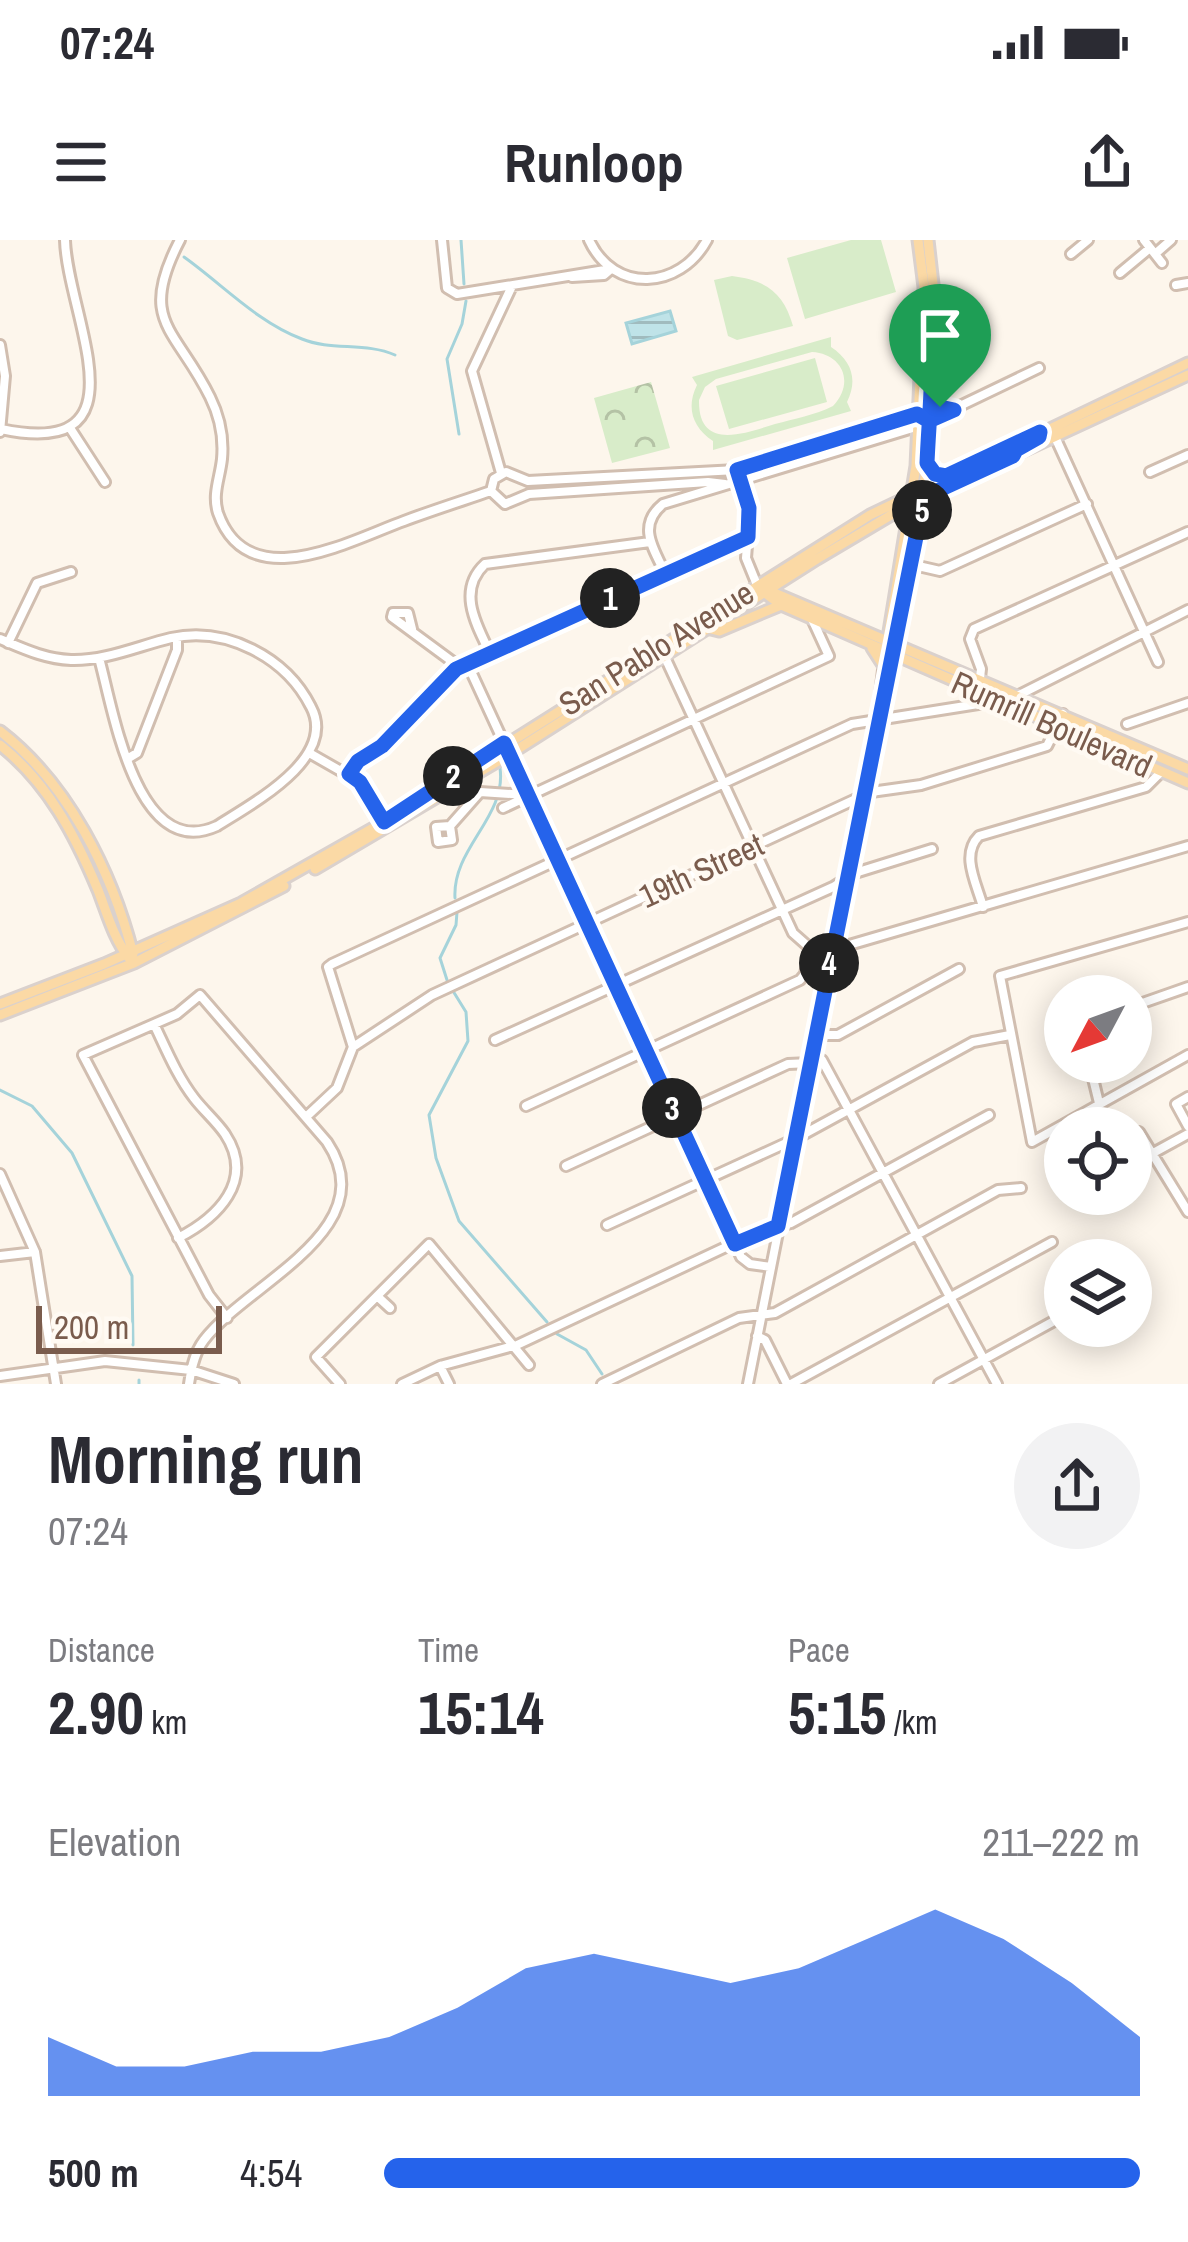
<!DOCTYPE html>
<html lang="en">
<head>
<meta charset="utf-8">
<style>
  body { margin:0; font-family:"Archivo Narrow",sans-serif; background:#f2f2f3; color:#2b2b33; height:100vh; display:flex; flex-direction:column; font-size:45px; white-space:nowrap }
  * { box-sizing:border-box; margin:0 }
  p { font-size:39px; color:#7c7c81 }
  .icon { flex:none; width:66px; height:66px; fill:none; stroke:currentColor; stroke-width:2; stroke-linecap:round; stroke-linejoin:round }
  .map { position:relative; height:1144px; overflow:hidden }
  .sheet { display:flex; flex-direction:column; background:#fff; flex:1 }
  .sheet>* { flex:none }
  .needle { width:78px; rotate:229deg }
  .fabs { position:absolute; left:1044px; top:735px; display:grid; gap:24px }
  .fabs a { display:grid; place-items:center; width:108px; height:108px; border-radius:50%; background:#fff; box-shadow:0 6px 30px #0003; font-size:60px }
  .scale { position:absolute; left:36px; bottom:30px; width:186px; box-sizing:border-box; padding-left:12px; border:6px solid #7a5c4d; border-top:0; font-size:33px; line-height:42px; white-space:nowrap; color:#7a5c4d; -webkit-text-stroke:9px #fffaf3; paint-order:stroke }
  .pin { position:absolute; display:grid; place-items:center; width:102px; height:102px; color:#fff; margin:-123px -51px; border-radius:50% 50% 50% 0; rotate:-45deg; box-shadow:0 0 12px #0007 }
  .pin .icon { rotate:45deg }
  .km { position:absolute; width:60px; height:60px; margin:-30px; border-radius:50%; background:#222; color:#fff; font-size:33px; line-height:60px; text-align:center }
  .round { display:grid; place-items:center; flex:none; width:126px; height:126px; border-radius:63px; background:#f2f2f3 }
  .head { display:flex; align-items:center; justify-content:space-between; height:204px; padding:0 48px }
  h1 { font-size:66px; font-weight:700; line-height:90px }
  .stats { display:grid; grid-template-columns:repeat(3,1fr); gap:18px; height:204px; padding:12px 48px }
  .stats div { display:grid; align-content:center }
  .stats b { font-size:60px; font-weight:700 }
  .stats small { font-size:33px; font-weight:400 }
  .stats p { font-size:33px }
  .chart { height:336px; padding:24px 48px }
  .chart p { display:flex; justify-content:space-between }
  .chart svg { width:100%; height:216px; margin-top:12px; fill:#2563eb; opacity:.7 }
  ul { padding:0 48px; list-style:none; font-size:39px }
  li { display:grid; grid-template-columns:192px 144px 1fr; align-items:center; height:90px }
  li i { height:30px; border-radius:15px; background:#2563eb }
  .status { display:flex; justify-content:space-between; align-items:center; height:84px; padding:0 60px; background:#fff; direction:ltr }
  .status svg { height:33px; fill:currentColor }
  header { display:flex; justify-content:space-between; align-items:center; height:156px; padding:0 48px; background:#fff; font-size:54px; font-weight:700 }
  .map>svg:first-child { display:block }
</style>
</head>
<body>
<div class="status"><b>07:24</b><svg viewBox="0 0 49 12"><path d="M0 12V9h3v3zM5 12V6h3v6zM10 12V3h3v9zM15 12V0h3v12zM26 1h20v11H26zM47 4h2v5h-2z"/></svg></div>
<header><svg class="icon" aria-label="menu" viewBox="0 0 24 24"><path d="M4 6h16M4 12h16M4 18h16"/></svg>Runloop<svg class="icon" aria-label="share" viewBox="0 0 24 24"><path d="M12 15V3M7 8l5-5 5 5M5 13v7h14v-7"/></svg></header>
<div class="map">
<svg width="1188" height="1144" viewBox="0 0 1188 1144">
  <defs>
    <pattern id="forest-crowns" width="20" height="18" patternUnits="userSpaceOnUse" patternTransform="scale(3)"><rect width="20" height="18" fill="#d8ecc9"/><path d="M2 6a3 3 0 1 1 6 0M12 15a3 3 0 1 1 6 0" fill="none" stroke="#b4c2a5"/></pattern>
    <pattern id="water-rules" width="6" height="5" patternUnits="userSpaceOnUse" patternTransform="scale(3)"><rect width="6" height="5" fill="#bfe3e8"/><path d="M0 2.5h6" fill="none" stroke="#a0bbbe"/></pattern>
  </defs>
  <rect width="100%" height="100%" fill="#fdf6ec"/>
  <path fill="url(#forest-crowns)" d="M651,142L670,208L612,223L594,158Z"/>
  <path fill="#d8ecc9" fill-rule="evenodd" d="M851,0H881L896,52L805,79L787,18Z
    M732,36C766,40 784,53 793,86L737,100L728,96L714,40Z
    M831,97V107C852,121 858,140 847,162L851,171L713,210V201C692,187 686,167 697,145L692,137ZM812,112C843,114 855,143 833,166C815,175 794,179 775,184C745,193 698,212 699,160L705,147L716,139Z
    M815,118L827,162L729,189L716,146Z"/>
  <path fill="url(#water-rules)" stroke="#a5d3da" stroke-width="3" d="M670,71L676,91L632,104L626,83Z"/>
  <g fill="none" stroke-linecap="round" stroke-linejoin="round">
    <path stroke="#a5d3da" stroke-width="3" d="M461,0L464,44
      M184,17C222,44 257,82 302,99C331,111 366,102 395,115
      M459,194L447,119L462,84L466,61
      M455,658C452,608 507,577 500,528
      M447,740L440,718L456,685L457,672
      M453,751L466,772L468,801L429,875L436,918L459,981L547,1082
      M0,850L32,866L72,913L132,1036L133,1105
      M557,1094L586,1110L602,1134
      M139,1140V1144"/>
    <defs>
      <path id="minor" d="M180,0C137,82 176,88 210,157C220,177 224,197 222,219C220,238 212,254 218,273C248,358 351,300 404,281C433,270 462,261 491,251
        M442,0L447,48L457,54L611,29
        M589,0C614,54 680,50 707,0
        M1144,0L1162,23
        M1071,14L1088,0
        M1155,14L1171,0
        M1120,33L1150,8
        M572,37L604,35L611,29
        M1176,45L1188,43
        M0,105L5,136L0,192
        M70,188L105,242
        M1,189C150,221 67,76 65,0
        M1055,197L1158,422
        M737,230L750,268L746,318L757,345
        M1150,232L1188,215
        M501,233L472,131L512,46
        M491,251L494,239L506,232L528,241L737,230L921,176
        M491,251L505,264L529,254L708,242L725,244
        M905,323L940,331L1087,264
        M665,333C653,308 637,285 663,264L916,187L1039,128
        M412,389L408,373H393L392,377L453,422L456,429
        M0,399C24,409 45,419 71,420C105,421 138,406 171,398C226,386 286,417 311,467C338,518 253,563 217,586C136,623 113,468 99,418
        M8,403L37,343L71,332
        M663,413L793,693L810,708L832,710L1188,606
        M491,415C477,386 456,351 485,324L650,302
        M468,425L741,1017L750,1024L771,1027
        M980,438L981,429L970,399L974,389L1188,292
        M1019,455L1188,370
        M877,478L884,422
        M1127,484L1188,463
        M311,514L360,542L384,582
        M127,519L137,513L177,410V397
        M349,534L358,521L382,506L456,429L748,297
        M503,568L829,416L812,379
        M450,586L452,600L438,602L436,587L450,586L480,552L526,555
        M983,667C977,644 960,615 979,596L1146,547L1161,532
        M1188,682L1000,736L1032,902L1188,815
        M1131,767L1188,747
        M154,784C166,809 177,836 194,858C204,871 216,881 225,894C256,941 217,978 178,998
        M816,795H838L959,729
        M495,800L833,647L855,633L932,609
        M353,807L328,727L332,724L852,484L997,461
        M811,815L822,820L997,1144
        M1089,822L1099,863
        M1188,857L1176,864L1188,886
        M526,866L800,740L805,734L810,708
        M306,877L337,848L353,807L432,755L871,552L921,545L1047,506L1063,474
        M1139,892L1188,972
        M1155,912L1188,894
        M566,926L788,824L810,823
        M0,934L35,1012L56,1144
        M607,985L795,899L973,802L1010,795
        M0,1016L35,1012
        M377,1056L390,1068
        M757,1096L765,1100L787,1144
        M440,1126L449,1144
        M0,1136L105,1121L191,1130L234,1144
        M189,1144C191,1130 194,1113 204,1100C247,1043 386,990 327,902L200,755L177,774L83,815L209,1055L227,1078
        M340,1144L316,1117L429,1004L529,1125
        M402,1144L440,1126L517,1105L762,990L791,983L989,875
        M602,1144L739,1078L775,1073L998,950L1021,948
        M748,1144L893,411
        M791,1144L1052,1002
        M939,1144L1065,1075"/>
      <path id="major" d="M932,153L941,167L954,170
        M760,349L781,365L1188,543
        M767,350L1188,529
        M711,389L719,391L781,365
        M895,402L924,257L934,53L928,0
        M887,404L916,226L924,47L918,0
        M872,408L883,425
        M0,491C68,543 112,632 133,714
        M0,505C48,543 75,595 98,650C107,673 114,699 129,718
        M315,629L510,514L817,319L913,262L1188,135
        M0,764L104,724L241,663L384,582L870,275L1188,123
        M0,775L134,723L284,646"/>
    </defs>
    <use href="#minor" stroke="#d1beb0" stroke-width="14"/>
    <use href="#major" stroke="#dad1cd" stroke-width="15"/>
    <use href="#minor" stroke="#fff" stroke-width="8"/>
    <use href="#major" stroke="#fbd9a5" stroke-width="9"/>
  </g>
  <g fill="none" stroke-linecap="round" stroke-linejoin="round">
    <defs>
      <path id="route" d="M940,167L954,170L929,181L917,174L737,230L749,268L748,297L456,429L382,506L358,521L349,534L360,542L384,582L504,503L735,1004L778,986L924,257L1013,216L1016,210L1039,197L1040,192L946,236L935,234L927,223C928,199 930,175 931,151L940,167"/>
    </defs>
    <use href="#route" stroke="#fff" stroke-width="24"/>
    <use href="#route" stroke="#2563eb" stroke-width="15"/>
  </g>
  <g text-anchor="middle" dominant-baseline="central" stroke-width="9" stroke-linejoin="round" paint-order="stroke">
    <g font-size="33" fill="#7a5c4d" stroke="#fffaf3">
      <text transform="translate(656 408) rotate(-32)">San Pablo Avenue</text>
      <text transform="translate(1052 484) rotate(24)">Rumrill Boulevard</text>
      <text transform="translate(701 630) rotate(-25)">19th Street</text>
    </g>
  </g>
</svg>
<div class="fabs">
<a><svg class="needle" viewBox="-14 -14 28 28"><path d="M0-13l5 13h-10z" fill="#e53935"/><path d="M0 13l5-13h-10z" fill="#7c7c81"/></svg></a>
<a><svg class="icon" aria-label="locate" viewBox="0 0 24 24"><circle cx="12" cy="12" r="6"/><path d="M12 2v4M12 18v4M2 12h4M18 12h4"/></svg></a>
<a><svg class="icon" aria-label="layers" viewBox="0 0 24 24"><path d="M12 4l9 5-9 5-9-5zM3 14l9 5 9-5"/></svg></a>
</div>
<div class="scale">200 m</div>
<div class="pin" style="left:940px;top:167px;background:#1e9e55"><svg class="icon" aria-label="arrive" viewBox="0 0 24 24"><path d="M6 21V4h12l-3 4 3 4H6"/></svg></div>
<b class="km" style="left:610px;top:358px">1</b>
<b class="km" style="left:453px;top:536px">2</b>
<b class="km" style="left:672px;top:868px">3</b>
<b class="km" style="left:829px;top:723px">4</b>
<b class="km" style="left:922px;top:270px">5</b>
</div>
<section class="sheet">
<div class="head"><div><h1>Morning run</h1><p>07:24</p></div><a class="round"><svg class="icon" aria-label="share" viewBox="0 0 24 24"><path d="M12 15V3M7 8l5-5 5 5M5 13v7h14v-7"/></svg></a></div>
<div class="stats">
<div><p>Distance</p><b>2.90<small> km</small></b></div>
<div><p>Time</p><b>15:14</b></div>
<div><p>Pace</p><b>5:15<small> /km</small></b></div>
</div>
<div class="chart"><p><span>Elevation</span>211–222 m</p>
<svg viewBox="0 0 160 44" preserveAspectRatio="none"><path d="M0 44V32L10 38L20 38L30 35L40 35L50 32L60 26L70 18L80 15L90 18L100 21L110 18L120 12L130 6L140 12L150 21L160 32V44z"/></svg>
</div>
<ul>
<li><b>500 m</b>4:54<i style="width:100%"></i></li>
</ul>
</section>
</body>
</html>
